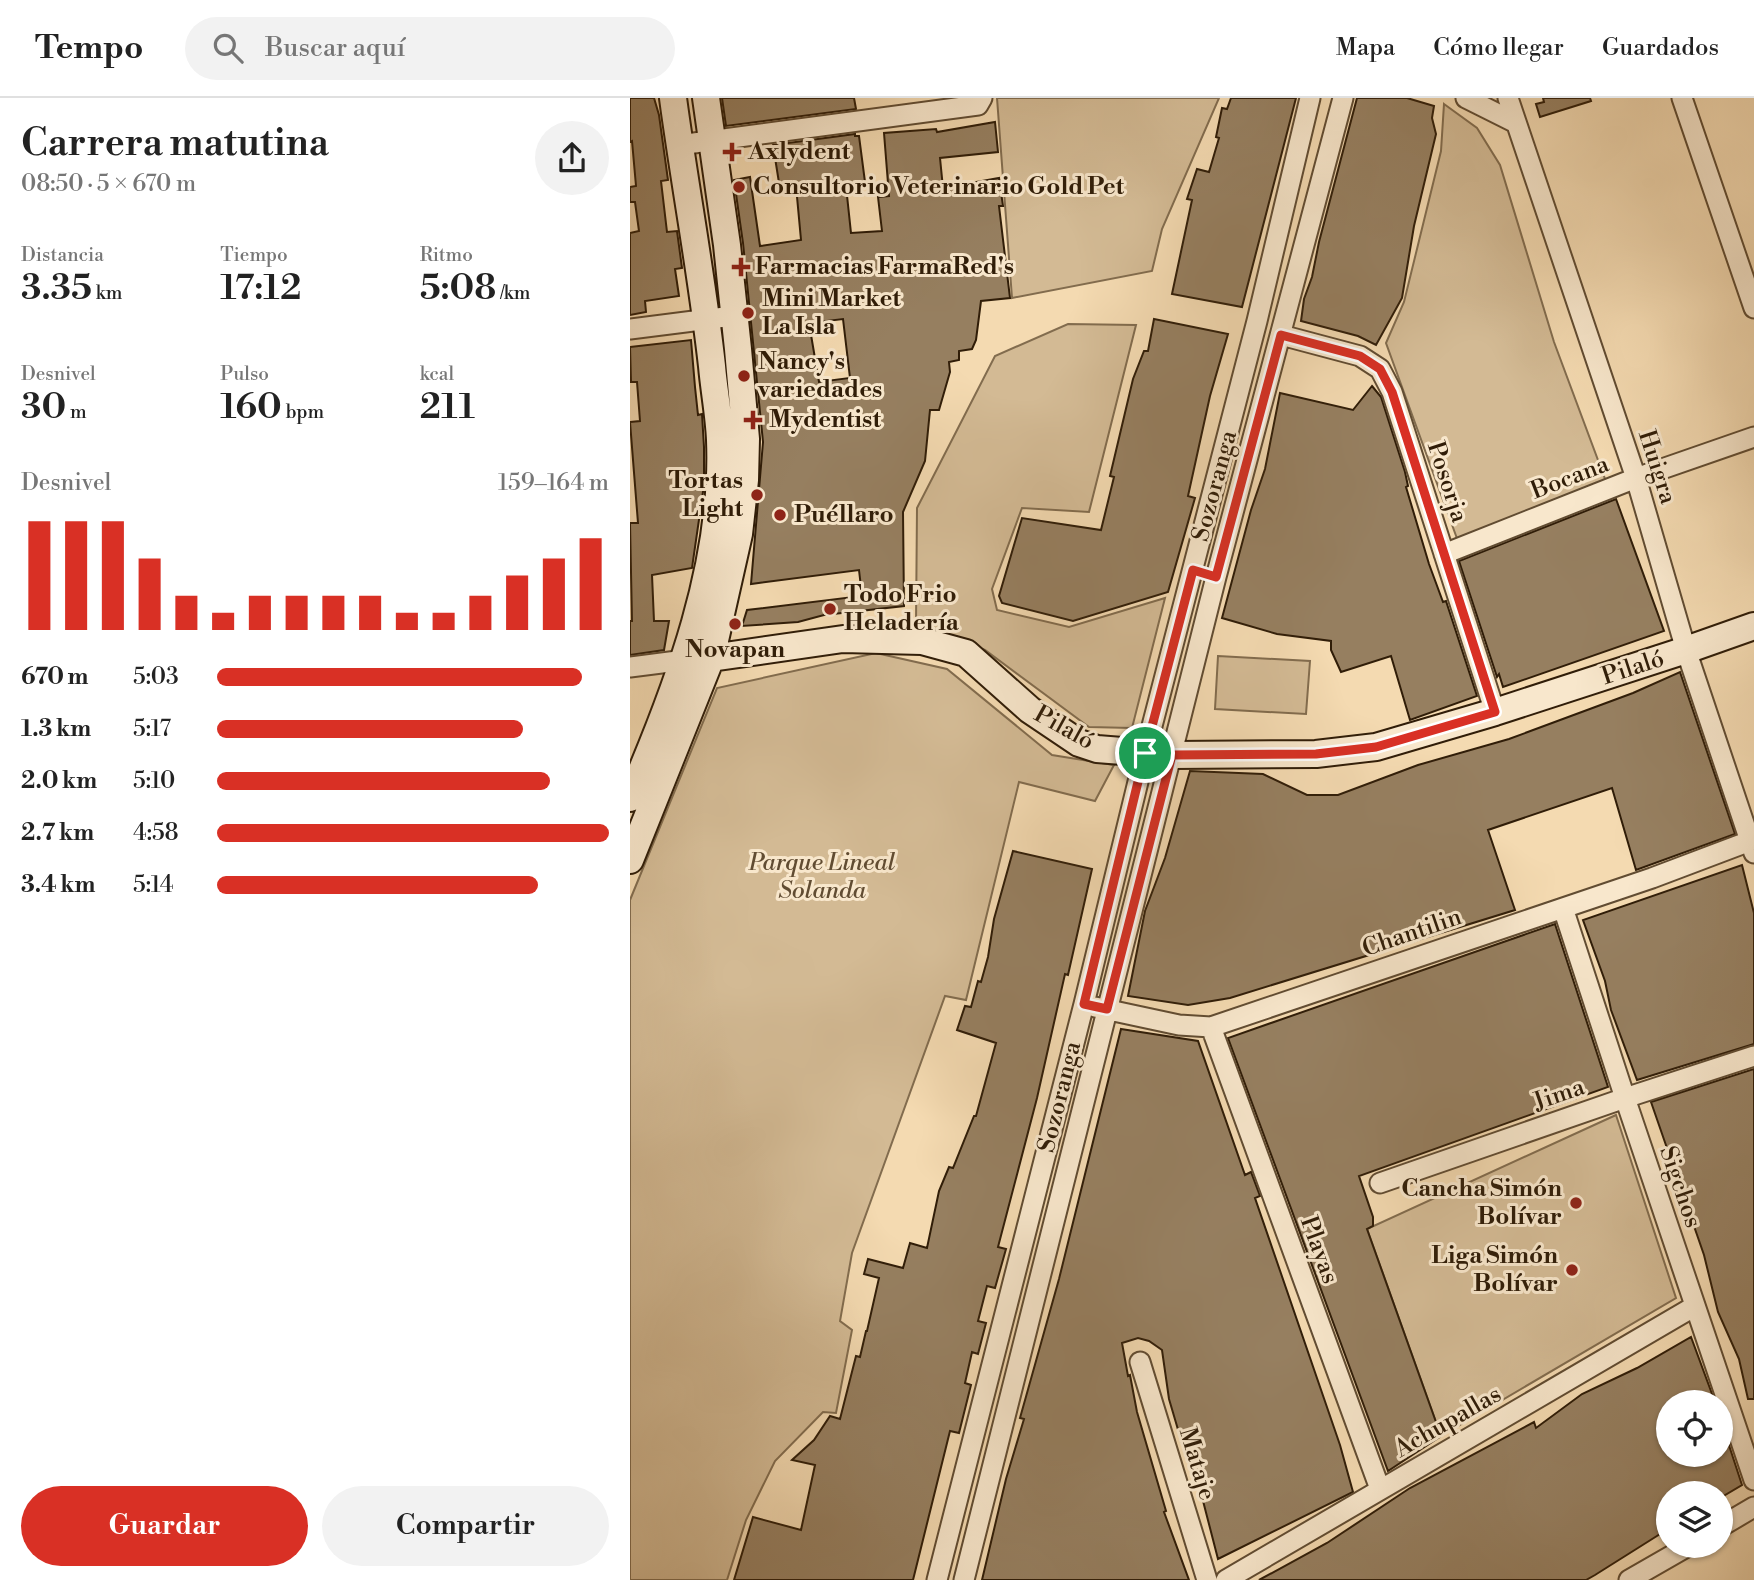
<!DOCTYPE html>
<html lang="es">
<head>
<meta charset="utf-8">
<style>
  body { margin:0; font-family:"Libre Bodoni",serif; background:#f2f2f2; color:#222; height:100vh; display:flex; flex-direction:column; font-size:26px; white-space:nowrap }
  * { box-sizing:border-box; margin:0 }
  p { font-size:23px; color:#767676 }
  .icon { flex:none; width:38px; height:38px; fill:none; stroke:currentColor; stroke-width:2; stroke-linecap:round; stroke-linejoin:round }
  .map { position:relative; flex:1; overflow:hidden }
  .details { display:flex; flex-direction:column; background:#fff; width:630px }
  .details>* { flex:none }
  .tools { position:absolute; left:1026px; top:1292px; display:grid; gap:14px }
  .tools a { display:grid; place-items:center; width:77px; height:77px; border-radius:50%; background:#fff; box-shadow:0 2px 5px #0004; font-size:35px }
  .pin { position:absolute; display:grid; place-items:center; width:60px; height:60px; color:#fff; margin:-30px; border:4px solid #fff; border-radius:50%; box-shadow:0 2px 7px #0007 }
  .round { display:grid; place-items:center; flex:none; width:74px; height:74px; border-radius:37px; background:#f2f2f2 }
  .summary { display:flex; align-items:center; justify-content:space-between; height:119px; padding:0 21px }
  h1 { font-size:38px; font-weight:600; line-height:52px }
  .metrics { display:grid; grid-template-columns:repeat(3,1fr); gap:10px; height:119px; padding:7px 21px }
  .metrics div { display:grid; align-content:center }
  .metrics b { font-size:35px; font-weight:600 }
  .metrics small { font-size:19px; font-weight:400 }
  .metrics p { font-size:19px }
  .chart { height:196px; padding:14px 21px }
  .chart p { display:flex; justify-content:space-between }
  .chart svg { width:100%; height:126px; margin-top:7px; stroke:#d93025; stroke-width:6 }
  .primary-button { display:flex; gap:14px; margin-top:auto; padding:14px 21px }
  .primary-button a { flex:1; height:80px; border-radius:42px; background:#d93025; color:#fff; font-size:28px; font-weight:600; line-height:80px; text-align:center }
  .primary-button a+a { background:#f2f2f2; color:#222 }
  ul { padding:0 21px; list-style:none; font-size:23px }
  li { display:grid; grid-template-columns:112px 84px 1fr; align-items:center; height:52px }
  li i { height:18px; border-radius:9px; background:#d93025 }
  header { display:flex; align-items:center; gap:42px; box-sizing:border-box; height:98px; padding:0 35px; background:#fff; border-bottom:2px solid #e0e0e0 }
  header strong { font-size:33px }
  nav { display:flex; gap:38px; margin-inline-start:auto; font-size:24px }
  .search { width:490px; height:63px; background:#f2f2f2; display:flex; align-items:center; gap:18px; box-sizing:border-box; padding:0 24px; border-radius:38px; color:#767676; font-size:26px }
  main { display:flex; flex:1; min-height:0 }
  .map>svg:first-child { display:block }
</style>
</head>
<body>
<header>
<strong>Tempo</strong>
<div class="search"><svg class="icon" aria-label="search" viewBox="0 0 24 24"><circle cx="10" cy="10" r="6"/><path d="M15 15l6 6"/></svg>Buscar aquí</div>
<nav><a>Mapa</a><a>Cómo llegar</a><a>Guardados</a></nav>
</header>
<main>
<section class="details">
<div class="summary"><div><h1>Carrera matutina</h1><p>08:50 · 5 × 670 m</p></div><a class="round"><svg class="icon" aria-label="share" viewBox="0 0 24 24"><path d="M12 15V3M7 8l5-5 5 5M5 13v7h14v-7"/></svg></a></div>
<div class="metrics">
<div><p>Distancia</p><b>3.35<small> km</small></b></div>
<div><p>Tiempo</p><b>17:12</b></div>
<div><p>Ritmo</p><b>5:08<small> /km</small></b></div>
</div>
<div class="metrics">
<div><p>Desnivel</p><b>30<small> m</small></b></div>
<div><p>Pulso</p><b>160<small> bpm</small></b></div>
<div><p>kcal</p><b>211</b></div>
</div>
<div class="chart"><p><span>Desnivel</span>159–164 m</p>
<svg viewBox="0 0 160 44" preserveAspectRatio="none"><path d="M5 44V6M15 44V6M25 44V6M35 44V19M45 44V32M55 44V38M65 44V32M75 44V32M85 44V32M95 44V32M105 44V38M115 44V38M125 44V32M135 44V25M145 44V19M155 44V12"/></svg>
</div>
<ul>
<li><b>670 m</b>5:03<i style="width:93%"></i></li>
<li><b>1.3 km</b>5:17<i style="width:78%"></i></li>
<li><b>2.0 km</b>5:10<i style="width:85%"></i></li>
<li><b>2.7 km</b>4:58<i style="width:100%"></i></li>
<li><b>3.4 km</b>5:14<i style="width:82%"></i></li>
</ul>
<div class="primary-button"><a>Guardar</a><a>Compartir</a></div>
</section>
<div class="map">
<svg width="1124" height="1482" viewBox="0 0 1124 1482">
  <rect width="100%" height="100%" fill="#f4dab1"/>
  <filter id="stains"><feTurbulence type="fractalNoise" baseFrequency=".00286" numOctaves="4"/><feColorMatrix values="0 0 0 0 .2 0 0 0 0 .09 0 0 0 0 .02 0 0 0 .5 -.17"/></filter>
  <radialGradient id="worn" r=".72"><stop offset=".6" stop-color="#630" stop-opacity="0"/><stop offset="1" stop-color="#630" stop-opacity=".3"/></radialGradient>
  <path fill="#d3ba94" stroke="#826c4e" stroke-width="2" d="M367,0H589L532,131L522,173L382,200Z
    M814,6L847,30L870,67L924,244L978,389L829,446L756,245L774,204L811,53Z
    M438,226L506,227L459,414L392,410L362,491L367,512L439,529L535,500L502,630L459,629L355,552L286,526L287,410L365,258Z
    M246,555L317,571L422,657L484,667L465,703L389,684L336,902L315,898L222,1155L210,1223L222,1232L206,1315L193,1314L145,1363L116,1422L97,1482H0V802L87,590Z
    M588,558L680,563L676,616L585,611Z
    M986,1017L1046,1200L811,1338L737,1131Z"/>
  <path fill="#967f60" stroke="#301d08" stroke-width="2" fill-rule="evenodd" d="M0,0H24L29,17L38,82L31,83L37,134L47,133L52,170L45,171L49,198L15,203L16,214L0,217V135L9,133L5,104H0V89L6,88L2,43L0,44Z
    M92,0H224L226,11L96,28Z
    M601,0H666L612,209L542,196L562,102L557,101L567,71L579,74L589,40L586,39L592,10L597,11Z
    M727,0H777L804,8L802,20L806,36L784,128L772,200L746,247L728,238L671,223L674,201L682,179L689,144Z
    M913,0H960L961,3L910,19L906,6L914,4Z
    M365,24L368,54L310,60L313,90L369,80L373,108H369L380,200L351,203L346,242L342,251L329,253V262L319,264L320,274L309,312H300L295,363L273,414L274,508L194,517L168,524L112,528L117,512L232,498L229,472L121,486L133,344L113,145L104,82L120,79L130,148L171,142L166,88L150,91L143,47L225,36V38H229L235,84L216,88L221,135L252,133L248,99L259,98L254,35L306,31L307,34ZM213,221L220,280L189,284L179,225Z
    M524,221L598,236L580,298L558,398L565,400L538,494L443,523L372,505L369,498L392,420L471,432L484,379L480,378L494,319L503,281L514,253H518Z
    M61,242L65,289L68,317L72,316L74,349V387L62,470L22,477L24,523H39L34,552L0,557V523H2L0,425H8L0,324L10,323L7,284H1L0,249Z
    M742,288L751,299L775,374L778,388L776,389L799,466L813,504L816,503L847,598L780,622L761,558L711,574L701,552V543L647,536L592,520L621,412L635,371L650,295L723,312Z
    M986,401L1034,533L873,589L869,576L867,579L829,463Z
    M1050,574L1105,736L1006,772L982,690L858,732L885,812L600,900L558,907L498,898L515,813L535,760L560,673L633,676L677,697H708L788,667L879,641L1003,595Z
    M383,753L462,771L438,877L435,876L407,1000L368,1149L376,1151L365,1190L357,1188L348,1223L356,1225L348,1256L342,1254L335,1285L341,1287L329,1335L320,1333L283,1482H104L123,1419L171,1432L185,1367L162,1362L184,1342L200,1318L210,1321L226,1258L230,1259L236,1233H237L249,1180L234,1176L238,1161L273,1170L280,1145L297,1150L309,1093L319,1069L323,1070L344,1018H346L366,945L327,932L335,908L341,909L348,883L351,884L358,859L364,821Z
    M1112,767L1124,815V946L1007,982L981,912L975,883L953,822Z
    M925,826L978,989L729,1078L743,1119V1128L737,1131L811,1338L758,1373L598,940Z
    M491,931L568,943L615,1077L621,1074L630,1098L625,1100L710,1347L723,1394L588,1461L572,1399L554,1352L539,1301L532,1252L519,1243L508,1240L492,1245L498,1278L500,1277L507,1314L536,1413L534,1414L559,1482H352L376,1381L394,1321L390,1320L429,1181Z
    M1124,971V1301H1118L1109,1261L1088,1214L1074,1157L1021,1004Z
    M1061,1239L1085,1304H1038V1356H1090V1329H1093L1112,1387L1090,1400V1395H1038V1431L965,1477L956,1482H629L697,1445L780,1390L904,1324L906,1330L952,1296L1007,1270Z"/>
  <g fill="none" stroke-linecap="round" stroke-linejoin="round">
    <defs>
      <path id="street" d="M836,0L886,25
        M878,0L1006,380L1056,552L1124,755
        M1052,0L1124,210
        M49,47L348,7L352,0
        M0,231L103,218
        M651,237L730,258L750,271L762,294L865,614
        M814,456L1006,380L1124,339
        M0,569L55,562
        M933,810L995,1000L1124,1382
        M465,909L549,927L581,929L1022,780L1120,743
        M581,929L750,1391
        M750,1085L995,1000L1124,958
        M510,1264L577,1482
        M1090,1429L1124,1409
        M307,1482L454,906L515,655L627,223L680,0
        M334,1482L586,479L713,0
        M596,1482L1065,1208
        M999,1482L1060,1447"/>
      <path id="secondary" d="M55,562L81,560L213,541L292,543L336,555L400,612L449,645L467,651L542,657L686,656L746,649L865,614L1056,552L1124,528
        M0,700C48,589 95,464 90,342C89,317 84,292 82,268C72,178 55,89 43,0
        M0,762L81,560L109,436L115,382L116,341L108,251L97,147L76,0"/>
    </defs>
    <use href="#street" stroke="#614c32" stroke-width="23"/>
    <use href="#secondary" stroke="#301d08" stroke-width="30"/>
    <use href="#street" stroke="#f8e7cc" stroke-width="19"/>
    <use href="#secondary" stroke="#f8e7cc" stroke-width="26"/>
  </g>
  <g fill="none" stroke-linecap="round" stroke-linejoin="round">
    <defs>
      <path id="route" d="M651,237L730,258L750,271L762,294L865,614L746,649L686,656L542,657L477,911L454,906L515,655L563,472L586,479Z"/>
    </defs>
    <use href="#route" stroke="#fff" stroke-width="14"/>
    <use href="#route" stroke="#d93025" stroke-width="9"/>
  </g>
  <g fill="#8f2418" stroke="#f8e7cc" stroke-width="2.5">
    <path d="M98.5 43.5h7v7h7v7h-7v7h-7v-7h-7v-7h7z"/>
    <circle cx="109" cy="89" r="7"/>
    <path d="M107.5 158.5h7v7h7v7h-7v7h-7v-7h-7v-7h7z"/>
    <circle cx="118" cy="215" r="7"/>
    <circle cx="114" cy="278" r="7"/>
    <path d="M119.5 311.5h7v7h7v7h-7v7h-7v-7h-7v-7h7z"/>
    <circle cx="127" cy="397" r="7"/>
    <circle cx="150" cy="417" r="7"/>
    <circle cx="200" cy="511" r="7"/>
    <circle cx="105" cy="526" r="7"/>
    <circle cx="946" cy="1105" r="7"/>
    <circle cx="942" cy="1172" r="7"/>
  </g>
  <g text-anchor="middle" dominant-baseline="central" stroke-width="6" stroke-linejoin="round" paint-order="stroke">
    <g font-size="24" font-weight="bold" fill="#301d08" stroke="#f8e7cc" text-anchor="start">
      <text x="118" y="54">Axlydent</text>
      <text x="123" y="89">Consultorio Veterinario Gold Pet</text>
      <text x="125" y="169">Farmacias FarmaRed's</text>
      <text x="132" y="201">Mini Market<tspan x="132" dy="28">La Isla</tspan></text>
      <text x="128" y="264">Nancy's<tspan x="128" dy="28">variedades</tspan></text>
      <text x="139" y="322">Mydentist</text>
      <text x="113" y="383" text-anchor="end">Tortas<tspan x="113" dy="28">Light</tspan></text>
      <text x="164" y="417">Puéllaro</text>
      <text x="214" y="497">Todo Frio<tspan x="214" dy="28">Heladería</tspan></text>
      <text x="105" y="552" text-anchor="middle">Novapan</text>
      <text x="932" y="1091" text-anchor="end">Cancha Simón<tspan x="932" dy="28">Bolívar</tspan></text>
      <text x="928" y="1158" text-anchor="end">Liga Simón<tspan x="928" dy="28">Bolívar</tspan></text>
    </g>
    <g font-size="24" fill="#301d08" stroke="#f8e7cc">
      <text transform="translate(1027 369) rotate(72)">Huigra</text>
      <text transform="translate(940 380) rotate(-21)">Bocana</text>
      <text transform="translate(817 384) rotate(72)">Posorja</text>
      <text transform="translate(585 388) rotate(-75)">Sozoranga</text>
      <text transform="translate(1003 570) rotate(-18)">Pilaló</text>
      <text transform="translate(434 630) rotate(29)">Pilaló</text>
      <text transform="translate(782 835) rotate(-19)">Chantilin</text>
      <text transform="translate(929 997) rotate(-19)">Jima</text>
      <text transform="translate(430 999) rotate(-76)">Sozoranga</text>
      <text transform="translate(1050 1089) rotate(71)">Sigchos</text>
      <text transform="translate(689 1152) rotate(70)">Playas</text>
      <text transform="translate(818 1324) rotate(-30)">Achupallas</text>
      <text transform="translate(567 1366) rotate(73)">Mataje</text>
    </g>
    <g font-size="24" font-style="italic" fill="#614c32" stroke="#f8e7cc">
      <text x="192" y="765">Parque Lineal<tspan x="192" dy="28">Solanda</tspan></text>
    </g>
  </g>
  <rect width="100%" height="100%" filter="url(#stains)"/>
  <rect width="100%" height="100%" fill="url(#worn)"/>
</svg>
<div class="tools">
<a><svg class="icon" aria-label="locate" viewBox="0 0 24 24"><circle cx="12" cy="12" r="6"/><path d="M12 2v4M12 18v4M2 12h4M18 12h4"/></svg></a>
<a><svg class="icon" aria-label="layers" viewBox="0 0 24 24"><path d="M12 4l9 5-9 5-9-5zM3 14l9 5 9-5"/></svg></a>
</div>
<div class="pin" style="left:515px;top:655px;background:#1e9e55"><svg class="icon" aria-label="arrive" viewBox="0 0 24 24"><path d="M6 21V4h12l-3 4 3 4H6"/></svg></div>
</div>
</main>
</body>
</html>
